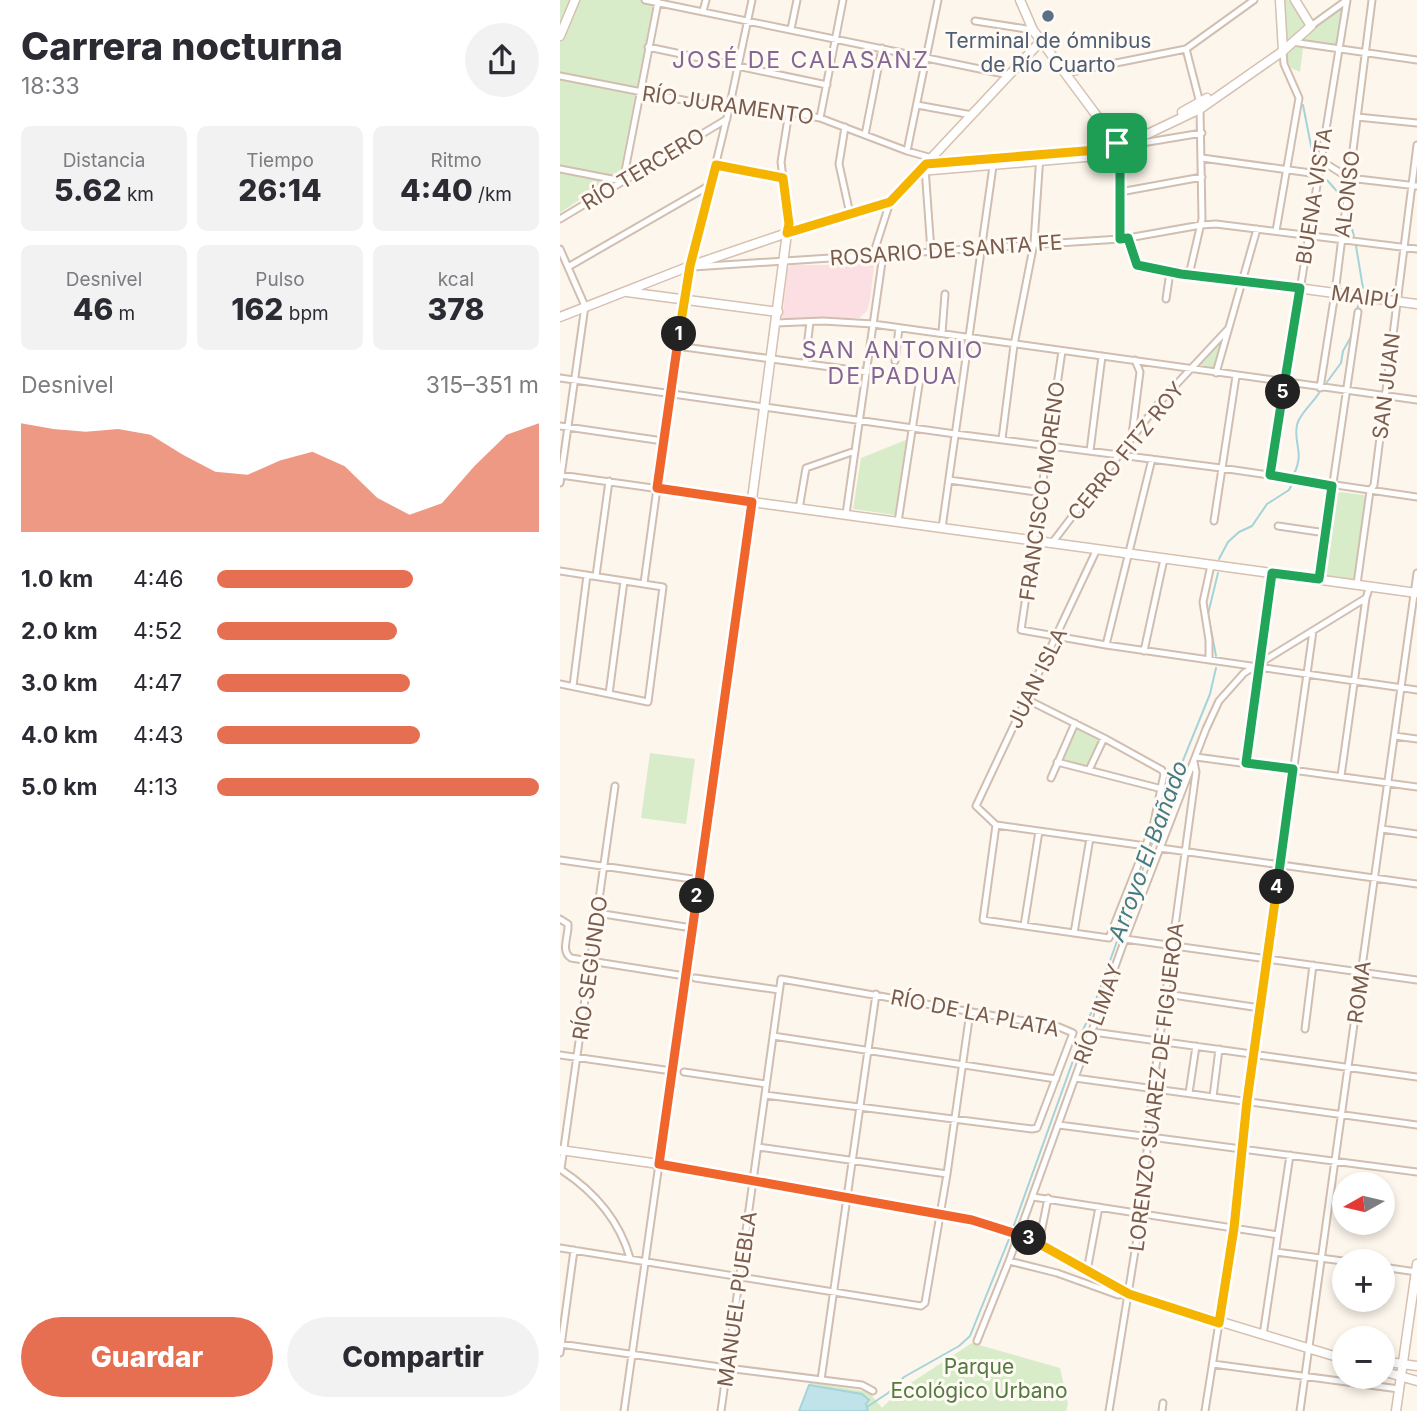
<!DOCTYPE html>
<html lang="es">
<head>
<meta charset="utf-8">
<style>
  body { margin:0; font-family:Inter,sans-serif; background:#f2f2f3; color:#2b2b33; height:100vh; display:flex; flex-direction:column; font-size:26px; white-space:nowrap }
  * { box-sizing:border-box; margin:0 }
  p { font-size:23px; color:#7c7c81 }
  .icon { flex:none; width:38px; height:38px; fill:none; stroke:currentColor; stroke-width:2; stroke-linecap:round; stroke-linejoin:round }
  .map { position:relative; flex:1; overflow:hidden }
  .sheet { display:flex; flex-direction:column; background:#fff; width:560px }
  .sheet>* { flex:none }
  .needle { width:46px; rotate:262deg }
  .fabs { position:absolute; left:772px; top:1172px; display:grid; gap:14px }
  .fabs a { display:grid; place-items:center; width:63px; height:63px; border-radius:50%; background:#fff; box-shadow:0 4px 10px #0003; font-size:35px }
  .pin { position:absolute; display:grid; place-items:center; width:60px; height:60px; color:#fff; margin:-30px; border-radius:14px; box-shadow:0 4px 10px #0006 }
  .km { position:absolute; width:35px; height:35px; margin:-18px; border-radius:50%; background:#222; color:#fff; font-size:19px; line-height:35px; text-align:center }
  .round { display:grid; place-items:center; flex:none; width:74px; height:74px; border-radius:37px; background:#f2f2f3 }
  .head { display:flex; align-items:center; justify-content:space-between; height:119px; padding:0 21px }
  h1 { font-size:38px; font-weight:800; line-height:52px }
  .stats { display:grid; grid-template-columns:repeat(3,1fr); gap:10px; height:119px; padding:7px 21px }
  .stats div { display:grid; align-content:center; border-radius:10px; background:#f2f2f3; text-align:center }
  .stats b { font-size:30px; font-weight:800 }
  .stats small { font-size:19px; font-weight:400 }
  .stats p { font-size:19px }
  .chart { height:196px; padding:14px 21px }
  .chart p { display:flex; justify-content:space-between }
  .chart svg { width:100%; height:126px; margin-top:7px; fill:#e76f51; opacity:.7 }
  .cta { display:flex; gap:14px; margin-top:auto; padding:14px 21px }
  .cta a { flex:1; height:80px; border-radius:42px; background:#e76f51; color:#fff; font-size:28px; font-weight:800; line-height:80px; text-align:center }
  .cta a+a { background:#f2f2f3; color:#2b2b33 }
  ul { padding:0 21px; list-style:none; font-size:23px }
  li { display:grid; grid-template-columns:112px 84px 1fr; align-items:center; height:52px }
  li i { height:18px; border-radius:9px; background:#e76f51 }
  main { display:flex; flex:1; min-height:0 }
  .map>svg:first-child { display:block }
</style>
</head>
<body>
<main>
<section class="sheet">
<div class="head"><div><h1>Carrera nocturna</h1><p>18:33</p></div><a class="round"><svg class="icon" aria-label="share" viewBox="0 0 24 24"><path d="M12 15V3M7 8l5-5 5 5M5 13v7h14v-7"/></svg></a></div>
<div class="stats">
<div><p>Distancia</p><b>5.62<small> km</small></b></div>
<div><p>Tiempo</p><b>26:14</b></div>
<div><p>Ritmo</p><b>4:40<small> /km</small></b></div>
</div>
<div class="stats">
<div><p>Desnivel</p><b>46<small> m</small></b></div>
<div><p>Pulso</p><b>162<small> bpm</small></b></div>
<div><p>kcal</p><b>378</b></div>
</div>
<div class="chart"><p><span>Desnivel</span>315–351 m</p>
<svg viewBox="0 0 160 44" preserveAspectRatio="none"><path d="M0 44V6L10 8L20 9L30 8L40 10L50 17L60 23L70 24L80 19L90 16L100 21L110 32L120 38L130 34L140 21L150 10L160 6V44z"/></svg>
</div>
<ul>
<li><b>1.0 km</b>4:46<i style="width:61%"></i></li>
<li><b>2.0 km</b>4:52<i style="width:56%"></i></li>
<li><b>3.0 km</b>4:47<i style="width:60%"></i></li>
<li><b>4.0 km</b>4:43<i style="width:63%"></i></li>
<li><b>5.0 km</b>4:13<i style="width:100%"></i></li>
</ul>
<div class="cta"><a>Guardar</a><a>Compartir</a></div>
</section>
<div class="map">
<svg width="857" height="1411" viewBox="0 0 857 1411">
  <rect width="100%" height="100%" fill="#fdf6ec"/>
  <path fill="#fbdfe3" d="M315,258L310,300L307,311L299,318L224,321L222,318L228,268L231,265H265Z"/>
  <path fill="#d8ecc9" d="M0,0H94L60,172L0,213Z
    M724,0H731L746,25L726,41Z
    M784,5L776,47L736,41Z
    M732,47L743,48L740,72L731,68L723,51Z
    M664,336L654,370L636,368Z
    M346,440L335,515L293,509L301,458Z
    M780,492L804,495L806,500L795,578L792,579L767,576L765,572L776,494Z
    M515,728L539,740L527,768L500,760Z
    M90,753L135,759L126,824L81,818Z
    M412,1343L500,1368L508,1404L506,1411H239L250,1382L309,1392L322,1408L340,1390Z"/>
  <path fill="#bfe3e8" stroke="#a5d3da" stroke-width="2" d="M249,1385L302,1394L309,1400L306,1404L308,1411H239Z"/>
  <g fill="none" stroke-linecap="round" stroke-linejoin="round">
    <path stroke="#a5d3da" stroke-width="2" d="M743,105L754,161
      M767,180L782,197
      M789,218L794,236
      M796,246L803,288
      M767,382L781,363L783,351L792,335L795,313L799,304
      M734,474C745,451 733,444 737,425C739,414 753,403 759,393
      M659,559L668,542L679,532L692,526L707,504L729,490L732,484
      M656,656L648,614L658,573
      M611,790L650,694L656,668
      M521,1034L532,1011L609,796
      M454,1225L519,1044
      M307,1407L328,1393L344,1377L399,1346L410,1336L449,1239"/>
    <defs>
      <path id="street" d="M85,0L449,75
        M143,11L146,0
        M415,21L473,30
        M751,26L787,0
        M231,29L237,0
        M732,42L857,60
        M88,47L267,85
        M626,49L640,103
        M506,73L626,49L694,0
        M0,76L169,109L229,112L260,118L347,151L372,158
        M357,105L412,115
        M797,117L857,123
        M260,118L283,0
        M285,127L279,164L290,214
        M305,135L322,48
        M570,145L642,133
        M347,151L378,0
        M642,158L758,174
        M759,163L768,165L789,178L857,186
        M156,165L223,178
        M365,168L371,251
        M0,169L62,181
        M63,181L98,2
        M560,192L642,177
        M0,219L167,119
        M716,231L739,98L724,64L723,51
        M227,233L229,224L221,162L229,112
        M568,238L641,225L656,224L857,249
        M0,249L25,306L0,483
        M313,255L330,202
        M8,267L152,184
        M133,267L560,239
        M629,275L642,219L640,109
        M606,299L610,272
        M216,323L263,321L313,324L857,400
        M382,333L385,294
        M117,346L307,372
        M502,351L461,630L546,645L857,690
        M335,361L339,328
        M245,363L250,322
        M656,373L697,229
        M0,378L395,434L661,468L857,497
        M760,388L775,293L812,0
        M0,426L103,441
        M572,435L580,372L575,360
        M442,439L454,345L474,243L480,155
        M530,451L542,356
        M0,475L192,502
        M710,475L787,0
        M389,480L483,493
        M239,509L246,468L295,451
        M286,514L323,255
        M654,521L676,376
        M338,522L360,378
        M718,526L766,533
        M382,528L434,159
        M492,543L598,404L668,329
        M537,549L416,806L436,825L586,846
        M0,571L103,587L88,702L0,684
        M36,576L49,481
        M759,579L798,312
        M84,583L123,299L169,109L192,0
        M797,584L810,491L814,485L857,145
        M546,645L592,459
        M584,651L604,559
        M649,660V640L643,602L651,565
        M13,686L27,575
        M49,694L64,581
        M835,736L857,739
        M636,757L857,787
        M497,762L602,789L620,797
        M686,763L712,573
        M529,770L544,738
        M781,776L806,598L810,586
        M491,778L515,723
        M436,825L423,920L549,938L593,827L604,774L602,770L544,738L466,699
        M822,829L857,834
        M600,848L857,884
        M0,860L139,880
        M37,913L132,928
        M0,919L8,924C9,936 0,951 11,958L125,976
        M464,926L479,831
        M514,933L530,838
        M565,939L857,980
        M135,978L219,990
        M606,994L700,1008
        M745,1029L753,965
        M533,1032L857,1077
        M213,1036L496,1079
        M0,1055L112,1071
        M124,1072L206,1084
        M515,1078L857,1125
        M629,1093L636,1046
        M653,1097L659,1049
        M499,1125L857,1172
        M198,1147L387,1174
        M0,1169C34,1191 59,1219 70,1258
        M1,1169L55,786
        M473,1197L718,1235
        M479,1243L488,1198
        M0,1248L361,1306L365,1303L387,1174L410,1012
        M716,1252L790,1262
        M449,1261L497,1273L558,1295L567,1294
        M822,1267L857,1272
        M527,1271L539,1207
        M703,1335L730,1155
        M417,1341L449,1261L565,939L646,729L659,701L684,673L806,598
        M0,1344L167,1368L302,1385L313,1391
        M0,1353L14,1250
        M653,1364L839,1389
        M261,1380L316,994
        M64,1411L99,1164
        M161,1411L221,979L499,1027L513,1033L477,1128L472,1129L205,1095
        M549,1411L581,1214L593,1088L636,772L634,762
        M602,1411L603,1403
        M645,1411L674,1228L687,1101L753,631
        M740,1411L857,573"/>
      <path id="secondary" d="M460,0L473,30L560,147
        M720,0L723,51
        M0,36L15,0
        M622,112L647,98
        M560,147V239L568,238L575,262L580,267L857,304
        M360,171L537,156L552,151L640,109L723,51L751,26L735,0
        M67,292L218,312
        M0,317L130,266L227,233L330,202L481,41
        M192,502L857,593
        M0,1150L99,1164L159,1176L412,1220L468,1237L569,1294L784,1359
        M99,1164L165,705L227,233
        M822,1361L857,1366
        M822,1371L857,1381
        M836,1411L857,1264"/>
    </defs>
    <use href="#street" stroke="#d1beb0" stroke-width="9"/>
    <use href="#secondary" stroke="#d6c0b0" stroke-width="11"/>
    <use href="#street" stroke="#fff" stroke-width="5"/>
    <use href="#secondary" stroke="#fff" stroke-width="8"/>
  </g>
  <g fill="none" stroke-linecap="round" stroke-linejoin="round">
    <defs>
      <path id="split-1" d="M119,334L130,266L156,165L223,178L229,224L227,233L330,202L366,164L537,150L557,143"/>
      <path id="split-2" d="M119,334L97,488L192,502L137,896"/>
      <path id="split-3" d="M137,896L99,1164L412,1220L469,1238"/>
      <path id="split-4" d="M469,1238L569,1294L659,1323L674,1228L687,1101L717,887"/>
      <path id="split-5" d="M717,887L733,769L686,763L712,573L759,579L772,486L710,475L723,392"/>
      <path id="split-6" d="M557,143L560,147V239L568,238L577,265L621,274L740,288L723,392"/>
    </defs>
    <use href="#split-1" stroke="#fff" stroke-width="14"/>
    <use href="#split-2" stroke="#fff" stroke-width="14"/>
    <use href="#split-3" stroke="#fff" stroke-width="14"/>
    <use href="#split-4" stroke="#fff" stroke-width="14"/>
    <use href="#split-5" stroke="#fff" stroke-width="14"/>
    <use href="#split-6" stroke="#fff" stroke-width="14"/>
    <use href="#split-1" stroke="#f5b400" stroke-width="9"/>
    <use href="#split-2" stroke="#f0652b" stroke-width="9"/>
    <use href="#split-3" stroke="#f0652b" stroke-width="9"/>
    <use href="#split-4" stroke="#f5b400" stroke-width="9"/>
    <use href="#split-5" stroke="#22a559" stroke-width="9"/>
    <use href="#split-6" stroke="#22a559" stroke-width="9"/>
  </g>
  <circle fill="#5c6f8a" stroke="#fffaf3" stroke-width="2.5" cx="488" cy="16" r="7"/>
  <g text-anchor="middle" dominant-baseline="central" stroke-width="6" stroke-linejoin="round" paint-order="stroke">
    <g font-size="21" fill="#4e5e75" stroke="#fffaf3">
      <text x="488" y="40">Terminal de ómnibus<tspan x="488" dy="24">de Río Cuarto</tspan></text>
    </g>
    <g font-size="21" fill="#7a5c4d" stroke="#fffaf3">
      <text transform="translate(168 105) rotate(8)">RÍO JURAMENTO</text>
      <text transform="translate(83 169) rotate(-31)">RÍO TERCERO</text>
      <text transform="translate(787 194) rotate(-83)">ALONSO</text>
      <text transform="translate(754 196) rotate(-81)">BUENA VISTA</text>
      <text transform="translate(386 250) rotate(-4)">ROSARIO DE SANTA FE</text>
      <text transform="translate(805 297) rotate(8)">MAIPÚ</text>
      <text transform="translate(826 386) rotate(-83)">SAN JUAN</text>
      <text transform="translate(566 451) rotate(-51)">CERRO FITZ ROY</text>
      <text transform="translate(482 491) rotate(-82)">FRANCISCO MORENO</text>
      <text transform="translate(477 678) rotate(-64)">JUAN ISLA</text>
      <text transform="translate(30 968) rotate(-82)">RÍO SEGUNDO</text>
      <text transform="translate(799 992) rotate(-82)">ROMA</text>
      <text transform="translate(415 1013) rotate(11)">RÍO DE LA PLATA</text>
      <text transform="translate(538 1014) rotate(-70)">RÍO LIMAY</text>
      <text transform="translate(596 1087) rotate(-83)">LORENZO SUAREZ DE FIGUEROA</text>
      <text transform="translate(177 1299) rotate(-82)">MANUEL PUEBLA</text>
    </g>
    <g font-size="21" fill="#537a41" stroke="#fffaf3">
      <text x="419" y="1366">Parque<tspan x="419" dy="24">Ecológico Urbano</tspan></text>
    </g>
    <g font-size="23" letter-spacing="2" fill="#846695" stroke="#fffaf3">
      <text x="241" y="60">JOSÉ DE CALASANZ</text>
      <text x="333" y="350">SAN ANTONIO<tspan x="333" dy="26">DE PADUA</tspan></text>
    </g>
    <g font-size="23" font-style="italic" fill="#437c86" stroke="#fffaf3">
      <text transform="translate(588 851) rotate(-70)">Arroyo El Bañado</text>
    </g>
  </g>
</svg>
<div class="fabs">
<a><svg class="needle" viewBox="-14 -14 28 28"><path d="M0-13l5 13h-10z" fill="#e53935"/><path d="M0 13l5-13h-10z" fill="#7c7c81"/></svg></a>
<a>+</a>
<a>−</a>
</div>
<div class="pin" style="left:557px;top:143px;background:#1e9e55"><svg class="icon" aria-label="arrive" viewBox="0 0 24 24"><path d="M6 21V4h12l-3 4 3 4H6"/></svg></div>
<b class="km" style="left:119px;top:334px">1</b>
<b class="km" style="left:137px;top:896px">2</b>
<b class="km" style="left:469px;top:1238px">3</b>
<b class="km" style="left:717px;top:887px">4</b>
<b class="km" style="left:723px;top:392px">5</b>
</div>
</main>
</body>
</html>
